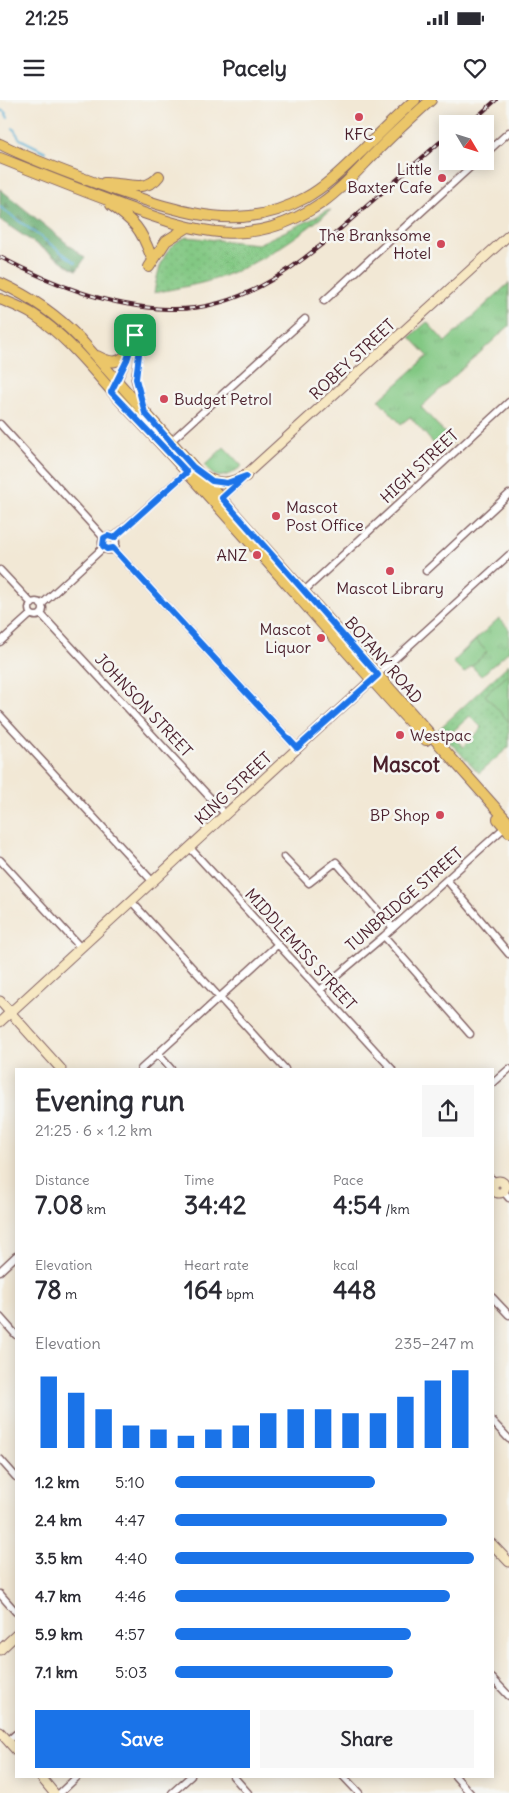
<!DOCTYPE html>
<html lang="en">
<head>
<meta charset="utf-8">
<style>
  body { margin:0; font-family:Delius,sans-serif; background:#f7f7f7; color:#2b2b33; height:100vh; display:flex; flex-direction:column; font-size:19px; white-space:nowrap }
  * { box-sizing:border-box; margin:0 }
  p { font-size:16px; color:#7c7c81 }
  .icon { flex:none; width:28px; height:28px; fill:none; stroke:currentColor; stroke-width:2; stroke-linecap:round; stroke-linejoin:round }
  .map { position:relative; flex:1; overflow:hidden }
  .details { position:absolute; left:15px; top:968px; width:479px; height:710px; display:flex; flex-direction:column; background:#fff; border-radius:0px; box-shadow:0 2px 12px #0003 }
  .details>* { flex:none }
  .needle { width:32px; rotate:128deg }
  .tools { position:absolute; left:439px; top:15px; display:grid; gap:10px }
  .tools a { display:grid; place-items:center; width:55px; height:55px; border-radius:0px; background:#fff; box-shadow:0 2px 12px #0003; font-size:25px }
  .pin { position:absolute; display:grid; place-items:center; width:42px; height:42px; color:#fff; margin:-21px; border-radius:10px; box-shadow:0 2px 8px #0006 }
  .round { display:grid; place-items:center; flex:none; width:52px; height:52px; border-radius:0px; background:#f7f7f7 }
  .head { display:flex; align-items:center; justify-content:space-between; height:85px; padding:0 20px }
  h1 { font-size:28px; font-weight:700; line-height:38px }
  .metrics { display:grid; grid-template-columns:repeat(3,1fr); gap:8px; height:85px; padding:5px 20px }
  .metrics div { display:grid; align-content:center }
  .metrics b { font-size:25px; font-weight:700 }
  .metrics small { font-size:14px; font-weight:400 }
  .metrics p { font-size:14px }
  .chart { height:140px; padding:10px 20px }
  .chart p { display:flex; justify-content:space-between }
  .chart svg { width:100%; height:90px; margin-top:5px; stroke:#1a73e8; stroke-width:6 }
  .primary-button { display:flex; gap:10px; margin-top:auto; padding:10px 20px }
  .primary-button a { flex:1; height:58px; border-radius:0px; background:#1a73e8; color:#fff; font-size:20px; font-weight:700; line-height:58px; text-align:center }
  .primary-button a+a { background:#f7f7f7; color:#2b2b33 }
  ul { padding:0 20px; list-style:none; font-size:16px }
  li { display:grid; grid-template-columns:80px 60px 1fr; align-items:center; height:38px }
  li i { height:12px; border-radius:6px; background:#1a73e8 }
  .status { display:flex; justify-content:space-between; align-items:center; height:35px; padding:0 25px; background:#fff; direction:ltr }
  .status svg { height:14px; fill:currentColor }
  header { display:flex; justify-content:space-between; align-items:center; height:65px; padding:0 20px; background:#fff; font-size:22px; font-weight:700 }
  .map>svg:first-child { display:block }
</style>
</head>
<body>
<div class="status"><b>21:25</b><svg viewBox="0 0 49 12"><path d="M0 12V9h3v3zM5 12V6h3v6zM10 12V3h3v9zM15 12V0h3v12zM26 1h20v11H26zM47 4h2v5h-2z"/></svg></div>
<header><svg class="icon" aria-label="menu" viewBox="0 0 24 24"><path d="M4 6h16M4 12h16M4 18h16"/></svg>Pacely<svg class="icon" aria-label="heart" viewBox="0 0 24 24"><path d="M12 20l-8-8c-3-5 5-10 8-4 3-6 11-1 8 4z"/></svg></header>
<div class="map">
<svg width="509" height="1693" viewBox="0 0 509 1693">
  <defs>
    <pattern id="grass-dots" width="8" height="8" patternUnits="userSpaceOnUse" patternTransform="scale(1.25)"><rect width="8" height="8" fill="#82c883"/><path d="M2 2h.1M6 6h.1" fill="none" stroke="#72ab71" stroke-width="1.8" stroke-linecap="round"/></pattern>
    <pattern id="forest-firs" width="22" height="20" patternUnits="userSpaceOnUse" patternTransform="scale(1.25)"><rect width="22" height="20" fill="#69ac71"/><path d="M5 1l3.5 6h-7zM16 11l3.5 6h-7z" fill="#588b5d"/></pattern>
    <pattern id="park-tufts" width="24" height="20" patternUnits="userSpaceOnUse" patternTransform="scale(1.25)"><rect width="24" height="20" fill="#82c883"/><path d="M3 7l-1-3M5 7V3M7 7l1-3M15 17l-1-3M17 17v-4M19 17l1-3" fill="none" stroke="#72ab71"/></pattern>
  </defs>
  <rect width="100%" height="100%" fill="#f6f6f2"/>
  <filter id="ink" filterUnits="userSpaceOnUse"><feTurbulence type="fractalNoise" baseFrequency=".02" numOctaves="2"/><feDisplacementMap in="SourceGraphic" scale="10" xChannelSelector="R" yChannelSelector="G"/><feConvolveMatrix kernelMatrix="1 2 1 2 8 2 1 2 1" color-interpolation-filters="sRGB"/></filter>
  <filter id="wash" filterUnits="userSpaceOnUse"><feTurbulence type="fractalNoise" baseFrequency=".0096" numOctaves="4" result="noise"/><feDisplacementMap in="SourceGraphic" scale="20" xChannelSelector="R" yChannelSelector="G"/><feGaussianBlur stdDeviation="1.12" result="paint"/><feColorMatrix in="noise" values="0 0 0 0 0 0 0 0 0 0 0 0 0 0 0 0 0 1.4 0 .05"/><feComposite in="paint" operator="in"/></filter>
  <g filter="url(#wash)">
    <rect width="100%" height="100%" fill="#f2e8d5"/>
    <path fill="url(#grass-dots)" stroke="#667457" fill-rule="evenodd" d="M331,110C297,137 263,162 221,177C200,185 176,188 154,193C158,170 163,145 187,137L258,144L312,119L326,111Z
      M509,564V647L479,673L438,630ZM470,616L482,628L463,647L451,633Z"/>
    <path fill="url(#forest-firs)" stroke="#5a664e" d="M0,89L85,158L77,170L72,168L0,120Z"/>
    <path fill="url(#park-tufts)" stroke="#667457" d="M509,183V226L421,307L453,342L442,353L410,317L401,324L379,300L428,256L410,237L427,222L445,242Z
      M224,347L242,366C236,371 222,380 214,375C210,373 207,368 205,365Z
      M499,518L509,529V551L481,576L460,554Z"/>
    <path fill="#82c883" stroke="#667457" d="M476,540L487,552L464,573L453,562Z
      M509,574V622L485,595Z"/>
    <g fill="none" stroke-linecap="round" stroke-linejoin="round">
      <path stroke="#56add3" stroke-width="2" d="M0,10L5,12L8,18
        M13,28L20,39L46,52
        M0,107L76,163"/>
    </g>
  </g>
  <g filter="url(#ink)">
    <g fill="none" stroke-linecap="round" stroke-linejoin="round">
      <defs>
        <path id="street" d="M485,54L509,32
          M324,201L477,61
          M117,282L131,251L133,238L136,235H139L141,241L135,279L143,307
          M0,324L104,438
          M170,342L305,219
          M102 443a7 7 0 1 1 14 0a7 7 0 1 1-14 0Z
          M113,438L187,372
          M113,448L297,648
          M0,470L32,504
          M426,471L509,394
          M304,491L509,302
          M29 509a7 7 0 1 1 14 0a7 7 0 1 1-14 0Z
          M41,505L104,447
          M41,514L226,715
          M0,542L31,514
          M377,575L509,455
          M0,615L153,782
          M190,748L392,969
          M284,757L309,783L336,762L393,828
          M0,760L81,848
          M447,780L509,854
          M132,802L285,969
          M384,836L470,934
          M320,890L384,836L505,727
          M158,954L171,969
          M141,969L278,844
          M492,984L509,969
          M492,1079L495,1083
          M503,1091L509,1098
          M0,1171L16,1156
          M492,1197L509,1215
          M0,1217L16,1235
          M492,1321L509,1339
          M0,1359L16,1377
          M0,1494L16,1512
          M492,1578L509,1596
          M8,1641L16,1634
          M233,1676L248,1693
          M343,1676L359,1693
          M455,1676L470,1693
          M60,1693L78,1676
          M172,1693L191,1676"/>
        <path id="secondary" d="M217,401L509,135
          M0,901L61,969
          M0,922L377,575
          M493 1087a6 6 0 1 1 12 0a6 6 0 1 1-12 0Z
          M492,1444L509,1462
          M0,1550L16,1535
          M0,1632L16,1650
          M40,1676L54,1693"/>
        <path id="primary" d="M0,44C36,62 74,75 112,89C178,111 238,135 305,98C327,86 345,67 363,50C380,33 397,16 415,0
          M0,58C40,74 80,90 121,105C196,132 250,152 323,102C343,88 359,69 376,52C393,34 412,17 431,0
          M104,83C123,82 146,94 159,76
          M111,105C135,122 141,129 151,156
          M149,167L166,141L188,127
          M0,183C31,197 57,215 80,239L509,723
          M0,199C12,204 23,208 34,215C72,240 99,279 130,311C232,418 326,531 426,640
          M97,256C112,264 118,264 131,251
          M206,377C220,386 231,383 246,376
          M498,719L509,732"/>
      </defs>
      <use href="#street" stroke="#856566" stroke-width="9"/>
      <use href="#secondary" stroke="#856566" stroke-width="11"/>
      <use href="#primary" stroke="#856566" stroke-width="12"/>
      <use href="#street" stroke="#fff" stroke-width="6"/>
      <use href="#secondary" stroke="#f7e8c3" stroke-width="9"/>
      <use href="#primary" stroke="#ebc669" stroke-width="10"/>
      <defs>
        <path id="rail" d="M469,24L496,0
          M0,157C52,184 109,207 168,209C247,212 307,158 362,110C391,85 419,60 448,35"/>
      </defs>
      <use href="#rail" stroke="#4a1f2b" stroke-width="4"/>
      <use href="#rail" stroke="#f6f6f2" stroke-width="2" stroke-dasharray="5.5" stroke-linecap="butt"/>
    </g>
  </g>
  <g fill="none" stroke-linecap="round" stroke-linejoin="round" filter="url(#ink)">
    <defs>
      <path id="route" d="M135,235H139L141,238L136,279L145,313L193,367L212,381L227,383L246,376L222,398L378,575L297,648L113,448L107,449L103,446L104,438L108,436L114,438L187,372L111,292L127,260Z"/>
    </defs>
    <use href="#route" stroke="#fff" stroke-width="10"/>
    <use href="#route" stroke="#1a73e8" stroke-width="6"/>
  </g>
  <g fill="#d1495b" stroke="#f6f6f2" stroke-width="2">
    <circle cx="359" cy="17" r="5"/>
    <circle cx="442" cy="78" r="5"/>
    <circle cx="441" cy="144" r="5"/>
    <circle cx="164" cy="299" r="5"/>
    <circle cx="276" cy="416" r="5"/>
    <circle cx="257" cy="455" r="5"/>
    <circle cx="390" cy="471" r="5"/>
    <circle cx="321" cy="538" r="5"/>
    <circle cx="400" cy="635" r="5"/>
    <circle cx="440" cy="715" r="5"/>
  </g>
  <g text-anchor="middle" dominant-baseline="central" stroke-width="5" stroke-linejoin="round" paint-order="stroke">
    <g font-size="16" fill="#4a1f2b" stroke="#f6f6f2" text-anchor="end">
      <text x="359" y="34" text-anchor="middle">KFC</text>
      <text x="432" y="69">Little<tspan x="432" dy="18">Baxter Cafe</tspan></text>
      <text x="431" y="135">The Branksome<tspan x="431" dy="18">Hotel</tspan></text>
      <text x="174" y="299" text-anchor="start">Budget Petrol</text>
      <text x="286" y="407" text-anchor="start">Mascot<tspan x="286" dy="18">Post Office</tspan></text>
      <text x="247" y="455">ANZ</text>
      <text x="390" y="488" text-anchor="middle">Mascot Library</text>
      <text x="311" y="529">Mascot<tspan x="311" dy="18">Liquor</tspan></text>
      <text x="410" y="635" text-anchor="start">Westpac</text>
      <text x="430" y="715">BP Shop</text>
    </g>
    <g font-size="16" fill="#4a1f2b" stroke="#f6f6f2">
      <text transform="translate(352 259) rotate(-43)">ROBEY STREET</text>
      <text transform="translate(419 366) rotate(-43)">HIGH STREET</text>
      <text transform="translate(384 560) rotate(49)">BOTANY ROAD</text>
      <text transform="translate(144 605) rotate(47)">JOHNSON STREET</text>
      <text transform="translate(233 688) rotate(-43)">KING STREET</text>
      <text transform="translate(404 799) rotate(-41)">TUNBRIDGE STREET</text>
      <text transform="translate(301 849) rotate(48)">MIDDLEMISS STREET</text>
    </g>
    <g font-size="21" font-weight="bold" fill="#4a1f2b" stroke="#f6f6f2">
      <text x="406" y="664">Mascot</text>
    </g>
  </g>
</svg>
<div class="tools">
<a><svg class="needle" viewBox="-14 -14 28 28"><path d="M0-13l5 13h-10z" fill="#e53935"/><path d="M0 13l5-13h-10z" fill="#7c7c81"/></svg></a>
</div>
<div class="pin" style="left:135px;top:235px;background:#1e9e55"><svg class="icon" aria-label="arrive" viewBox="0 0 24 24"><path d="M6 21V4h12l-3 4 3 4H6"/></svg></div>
<section class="details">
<div class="head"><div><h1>Evening run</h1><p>21:25 · 6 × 1.2 km</p></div><a class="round"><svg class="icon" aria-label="share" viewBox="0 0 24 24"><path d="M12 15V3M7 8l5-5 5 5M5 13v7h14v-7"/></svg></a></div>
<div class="metrics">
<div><p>Distance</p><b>7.08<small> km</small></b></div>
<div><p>Time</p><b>34:42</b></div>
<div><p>Pace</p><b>4:54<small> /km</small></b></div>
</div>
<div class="metrics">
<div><p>Elevation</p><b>78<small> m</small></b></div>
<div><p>Heart rate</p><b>164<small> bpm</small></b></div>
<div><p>kcal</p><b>448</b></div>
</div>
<div class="chart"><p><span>Elevation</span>235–247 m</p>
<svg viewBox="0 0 160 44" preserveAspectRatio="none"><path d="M5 44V9M15 44V17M25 44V25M35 44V33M45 44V35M55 44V38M65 44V35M75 44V33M85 44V27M95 44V25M105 44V25M115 44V27M125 44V27M135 44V19M145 44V11M155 44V6"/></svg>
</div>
<ul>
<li><b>1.2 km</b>5:10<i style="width:67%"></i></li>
<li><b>2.4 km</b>4:47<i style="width:91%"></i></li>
<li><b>3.5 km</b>4:40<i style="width:100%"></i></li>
<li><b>4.7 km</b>4:46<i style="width:92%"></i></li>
<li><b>5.9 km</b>4:57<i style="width:79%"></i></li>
<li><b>7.1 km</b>5:03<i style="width:73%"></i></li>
</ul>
<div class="primary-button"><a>Save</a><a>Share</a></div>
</section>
</div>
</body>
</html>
